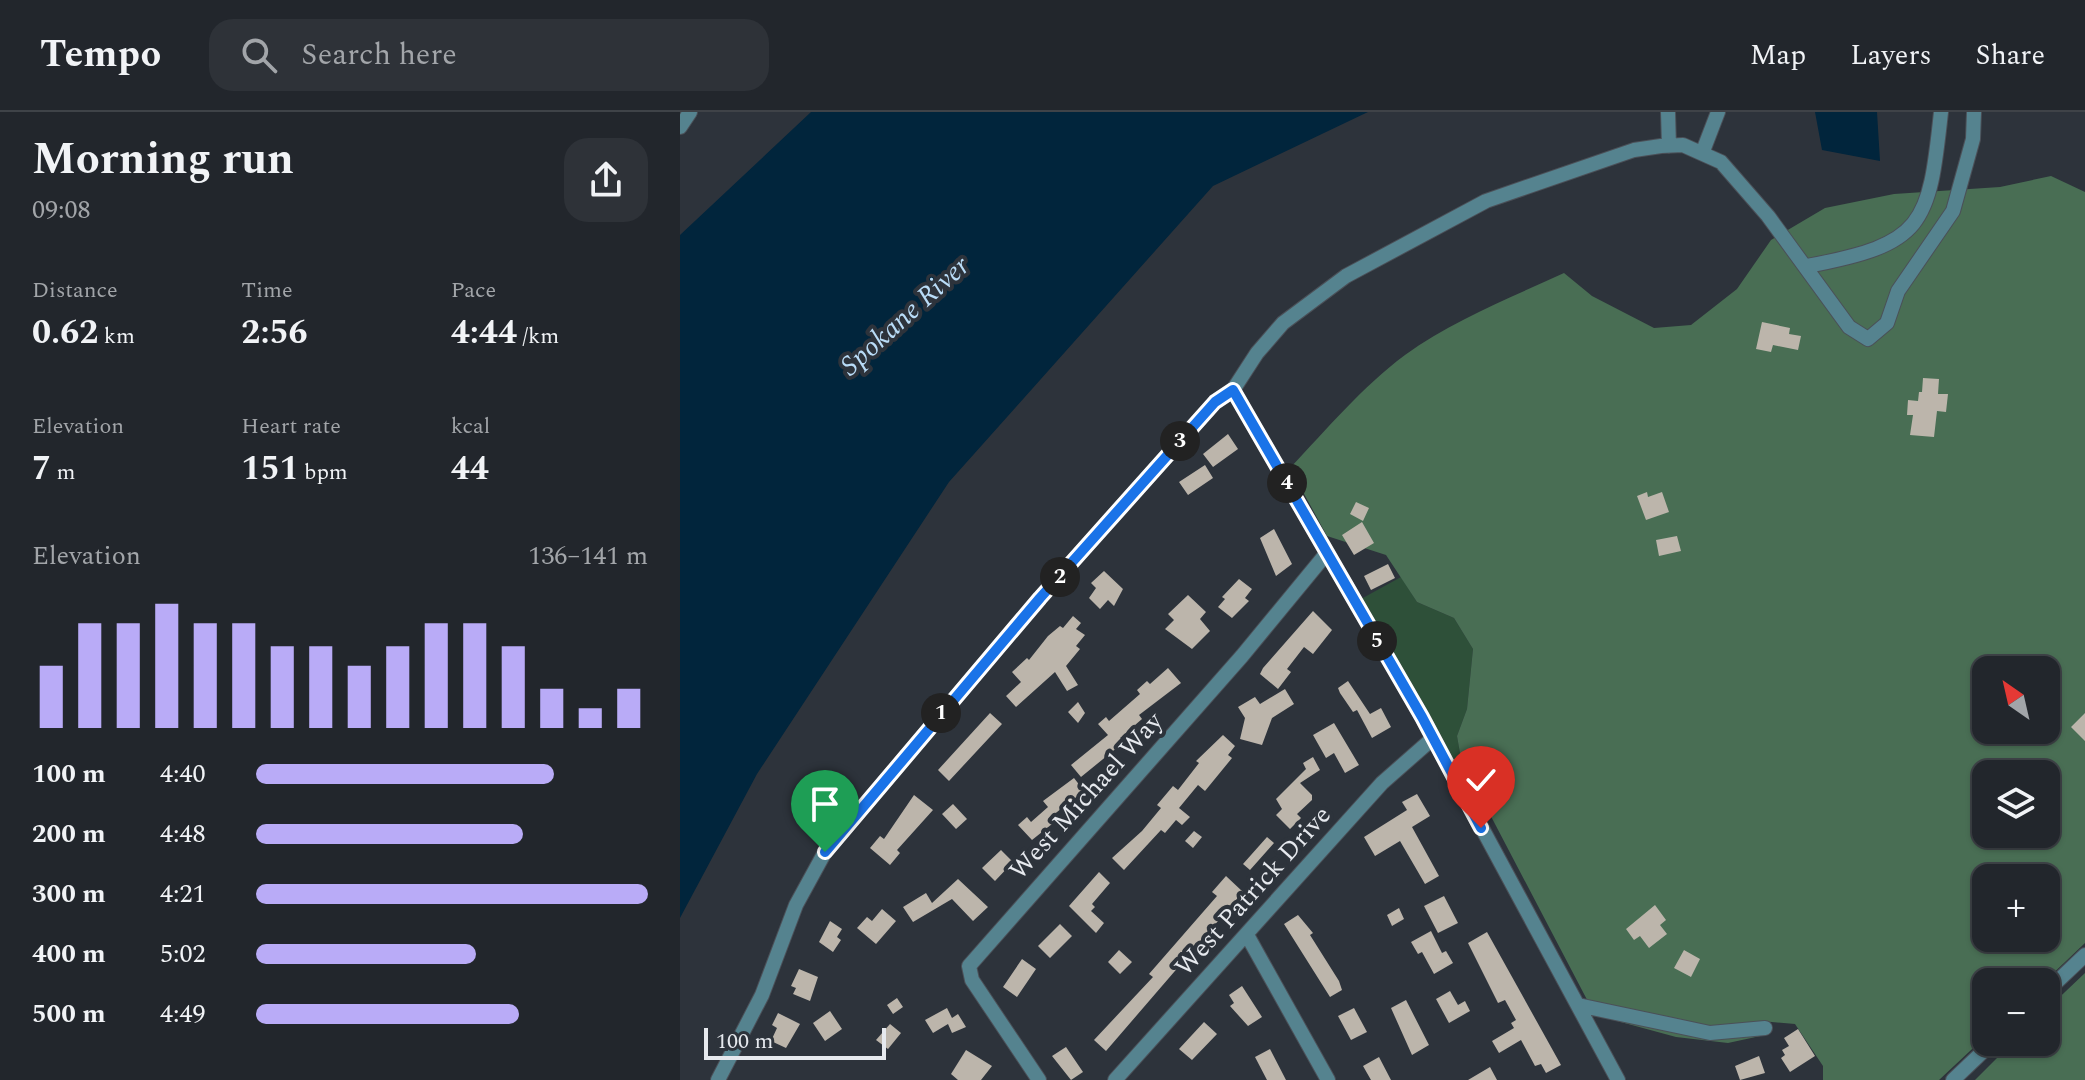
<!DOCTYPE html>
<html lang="en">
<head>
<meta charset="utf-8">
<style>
  body { margin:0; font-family:Spectral,serif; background:#2e3238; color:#f1f3f6; height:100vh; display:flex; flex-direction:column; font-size:30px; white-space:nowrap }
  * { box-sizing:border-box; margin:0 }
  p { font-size:26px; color:#a2a5a9 }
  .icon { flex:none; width:44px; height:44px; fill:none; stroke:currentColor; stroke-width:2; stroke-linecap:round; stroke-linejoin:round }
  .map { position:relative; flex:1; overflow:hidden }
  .panel { display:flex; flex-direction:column; background:#22262c; width:680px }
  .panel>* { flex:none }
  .needle { width:52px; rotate:326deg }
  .controls { position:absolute; left:1292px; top:544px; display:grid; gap:16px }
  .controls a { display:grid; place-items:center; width:88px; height:88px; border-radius:16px; background:#22262c; box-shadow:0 2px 6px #0004,0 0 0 2px #3f4348; font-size:40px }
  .scale { position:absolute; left:24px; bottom:20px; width:182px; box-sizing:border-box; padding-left:8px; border:4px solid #e6e9ee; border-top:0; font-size:22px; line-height:28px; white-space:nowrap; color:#e6e9ee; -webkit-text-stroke:6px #2d333b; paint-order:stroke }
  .pin { position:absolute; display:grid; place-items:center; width:68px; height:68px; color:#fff; margin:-82px -34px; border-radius:50% 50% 50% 0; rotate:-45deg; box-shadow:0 0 8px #0007 }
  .pin .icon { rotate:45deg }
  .km { position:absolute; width:40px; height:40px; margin:-20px; border-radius:50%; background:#222; color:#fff; font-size:22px; line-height:40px; text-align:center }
  .round { display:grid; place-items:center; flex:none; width:84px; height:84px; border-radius:24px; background:#2e3238 }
  .overview { display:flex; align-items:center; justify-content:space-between; height:136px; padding:0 32px }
  h1 { font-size:44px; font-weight:700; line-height:60px }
  .stats { display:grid; grid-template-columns:repeat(3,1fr); gap:12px; height:136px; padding:8px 32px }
  .stats div { display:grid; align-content:center }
  .stats b { font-size:34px; font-weight:700 }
  .stats small { font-size:22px; font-weight:400 }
  .stats p { font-size:22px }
  .chart { height:224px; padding:16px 32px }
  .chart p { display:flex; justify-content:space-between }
  .chart svg { width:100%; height:144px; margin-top:8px; stroke:#b9abf7; stroke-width:6 }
  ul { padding:0 32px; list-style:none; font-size:26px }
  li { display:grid; grid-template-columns:128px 96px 1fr; align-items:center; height:60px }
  li i { height:20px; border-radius:10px; background:#b9abf7 }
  header { display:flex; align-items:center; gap:48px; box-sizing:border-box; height:112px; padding:0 40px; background:#22262c; border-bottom:2px solid #3f4348 }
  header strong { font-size:38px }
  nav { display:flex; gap:44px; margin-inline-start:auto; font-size:28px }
  .search { width:560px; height:72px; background:#2e3238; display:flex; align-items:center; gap:20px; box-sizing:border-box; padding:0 28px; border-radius:24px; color:#a2a5a9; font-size:30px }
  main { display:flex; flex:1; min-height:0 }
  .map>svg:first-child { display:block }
</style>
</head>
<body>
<header>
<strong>Tempo</strong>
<div class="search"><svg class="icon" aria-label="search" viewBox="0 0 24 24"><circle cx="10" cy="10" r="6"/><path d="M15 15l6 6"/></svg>Search here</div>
<nav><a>Map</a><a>Layers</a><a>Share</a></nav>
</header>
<main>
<section class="panel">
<div class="overview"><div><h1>Morning run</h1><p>09:08</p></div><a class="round"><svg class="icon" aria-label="share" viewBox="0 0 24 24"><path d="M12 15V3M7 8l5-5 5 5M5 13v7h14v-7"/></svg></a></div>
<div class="stats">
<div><p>Distance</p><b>0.62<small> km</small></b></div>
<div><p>Time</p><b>2:56</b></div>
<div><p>Pace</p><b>4:44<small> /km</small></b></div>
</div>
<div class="stats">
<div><p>Elevation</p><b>7<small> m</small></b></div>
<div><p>Heart rate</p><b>151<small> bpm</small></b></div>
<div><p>kcal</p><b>44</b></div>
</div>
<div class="chart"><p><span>Elevation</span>136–141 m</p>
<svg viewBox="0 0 160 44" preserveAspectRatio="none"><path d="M5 44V25M15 44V12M25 44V12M35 44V6M45 44V12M55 44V12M65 44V19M75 44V19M85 44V25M95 44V19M105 44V12M115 44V12M125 44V19M135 44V32M145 44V38M155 44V32"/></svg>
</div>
<ul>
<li><b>100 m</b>4:40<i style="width:76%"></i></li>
<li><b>200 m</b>4:48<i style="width:68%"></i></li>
<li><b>300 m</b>4:21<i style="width:100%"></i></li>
<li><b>400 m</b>5:02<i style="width:56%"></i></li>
<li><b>500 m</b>4:49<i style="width:67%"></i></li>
</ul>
</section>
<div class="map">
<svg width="1405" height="968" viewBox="0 0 1405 968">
  <rect width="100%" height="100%" fill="#2d333b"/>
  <path fill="#2e5039" d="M721,465L737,490L774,506L793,537L787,597L777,624L781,647L803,689L777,658L681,487Z"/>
  <path fill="#496e54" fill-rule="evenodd" d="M1371,64L1405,80V831L1364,870H1306V924L1259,968H1143V954L1115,912L1081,909L1085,923L1048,931L996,925L915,903L781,647L777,624L787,597L793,537L774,506L737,490L706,443L647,424L610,356C647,317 682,275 725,243C773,208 830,186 884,161L912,184L974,216L1011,213L1057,177L1091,128L1145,96L1214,82L1320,75ZM1306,558H1366V618H1306ZM1306,662H1366V722H1306ZM1306,766H1366V826H1306Z
    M1405,861V968H1295L1333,930H1366V898Z"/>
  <path fill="#01253c" d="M131,0H688L533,74L269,370L77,662L0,806V123Z
    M1135,0H1197L1200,49L1142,38Z"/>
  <path fill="#bcb5ab" d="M1082,210L1110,216L1109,222L1121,224L1118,238L1093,233L1091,240L1076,237Z
    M1243,266L1259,267L1258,282H1268L1266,300L1257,299L1254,325L1230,323L1233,303H1227L1228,288L1238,289L1239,280H1242Z
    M548,322L558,337L533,355L523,342Z
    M525,353L533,366L508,383L499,370Z
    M967,380L968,385L982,380L989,400L966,408L957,384Z
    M676,390L689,396L683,409L670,402Z
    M682,410L694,431L674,443L662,423Z
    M594,417L612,452L596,464L580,426Z
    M997,424L1001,439L979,444L976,428Z
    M708,452L715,466L691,478L684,464Z
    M424,459L443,477L434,494L428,488L420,497L409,486L416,476L411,471Z
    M559,467L572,477L565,486L569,489L552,506L538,495L545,487L542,485Z
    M508,483L526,500L520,507L530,519L512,537L485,517L494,508L488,502Z
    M633,499L652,518L633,542L624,535L607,557L611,560L598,577L580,562L583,556Z
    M393,504L401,511L396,517L405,523L396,534L400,537L386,554L398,573L387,579L375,560L336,595L326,584L341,570L332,560L347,546L349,548L368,524L380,514L383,516Z
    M488,556L501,571L459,603L462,607L440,626L444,630L401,665L391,653L428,623L418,612L426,605L429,609L460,582L457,578L467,569L470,572Z
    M668,569L690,602L701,596L711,615L692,626L677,598L673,600L660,581L658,576Z
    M605,577L614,592L592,606L582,633L560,627L565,606L558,595L575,585L580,592Z
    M398,590L405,601L398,611L388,600Z
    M310,601L322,612L269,669L258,658Z
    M1405,601V629L1391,615Z
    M654,611L679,653L665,661L654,641L646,646L633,623Z
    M543,623L555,634L548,643L552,646L525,679L518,673L499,696L510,705L502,713L496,708L485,721L481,718L444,758L432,746L462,719L481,696L477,693L493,674L498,678L519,651L516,649Z
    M633,645L640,658L620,671L632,683V688L617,702L621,706L610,717L596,703L602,697L596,687L626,657L623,651Z
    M394,666L404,679L368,707L372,712L352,728L338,713L347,705L351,710L368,695L363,689Z
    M737,682L750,704L732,715L759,764L745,772L720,729L695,744L684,725L727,698L722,690Z
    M234,683L253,698L217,738L220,741L210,753L190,736L200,724L204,727Z
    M273,692L287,707L276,717L262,702Z
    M514,719L522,725L513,736L505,729Z
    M587,725L594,731L570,758L563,752Z
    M321,738L333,750L315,769L302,756Z
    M419,760L430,771L412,792L415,795L411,799L424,811L416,821L389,794Z
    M546,764L563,780L426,939L414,928L473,865L469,862L537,784L532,780Z
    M278,767L308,795L293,809L272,787L233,810L223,795L246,781L252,791Z
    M764,784L778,811L758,821L744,794Z
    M975,793L986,808L980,813L987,822L969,836L960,824L954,828L946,817Z
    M719,796L724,807L712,814L707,803Z
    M202,797L216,809L196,832L177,816L187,805L192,809Z
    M618,803L633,821L630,823L659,869L662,878L650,885L604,812Z
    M150,809L162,817L157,825L161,828L153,840L139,830Z
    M380,812L392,824L370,846L358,834Z
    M751,819L762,841L766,839L773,851L754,862L742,840L738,842L731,830Z
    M807,820L881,953L866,961L861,952L855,954L841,928L819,941L812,929L834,916L831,911L836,908L825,888L818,891L788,831Z
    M439,838L452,850L440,862L428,850Z
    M1004,838L1020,847L1011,865L994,856Z
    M342,847L356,857L337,885L323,875Z
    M119,857L138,865L130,889L113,882L116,876L111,874Z
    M562,874L582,905L568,914L550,894L554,891L549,883Z
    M770,879L778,893L785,889L790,899L769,911L756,887Z
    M217,886L223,895L213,902L207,893Z
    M726,888L749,933L732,943L711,896Z
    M267,896L272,906L278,902L286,915L272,921L268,912L253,921L245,908Z
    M674,896L687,920L671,928L658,904Z
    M150,899L162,917L145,929L133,911Z
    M98,901L120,912L106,936L91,929L97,916L92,913Z
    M524,910L537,922L512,948L499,937Z
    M210,912L221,921L208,937L196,928Z
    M1118,917L1135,944L1110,960L1101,946L1105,943L1102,938L1109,934L1104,926Z
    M386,935L403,960L391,968L372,944Z
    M590,937L606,968H587L575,945Z
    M286,938L312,954L301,968H278L271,962Z
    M1079,944L1085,961L1060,968L1055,954Z
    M699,945L711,968H691L683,954Z
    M810,955L817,968H788Z"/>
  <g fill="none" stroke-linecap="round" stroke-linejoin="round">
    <defs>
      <path id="minor" d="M988,0L989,34
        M0,15L10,0
        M1023,39L1038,0
        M1127,154C1244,132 1249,114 1261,0
        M553,278L742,605L938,968
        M567,823L648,968
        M1366,880L1405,843
        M898,893L1030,921L1085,916
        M38,968L82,883L116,793L145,740L360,486L535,290L553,278L577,241L603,211L666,164L806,89L954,38L981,34L1003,33L1041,50L1088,104L1169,215L1188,227L1207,211L1218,179L1273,99L1293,27L1294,0
        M359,968L292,868L289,854L562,544L646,442
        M435,968L702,671L752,627
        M1273,968L1313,930"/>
    </defs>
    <use href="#minor" stroke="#4b5058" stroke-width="16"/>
    <use href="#minor" stroke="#55838f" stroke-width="14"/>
  </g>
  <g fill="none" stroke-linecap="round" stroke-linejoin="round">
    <defs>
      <path id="route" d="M145,740L360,486L535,290L553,278L742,605L801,716"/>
    </defs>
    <use href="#route" stroke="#fff" stroke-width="16"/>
    <use href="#route" stroke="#1a73e8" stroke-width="10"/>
  </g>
  <g text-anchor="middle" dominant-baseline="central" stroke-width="8" stroke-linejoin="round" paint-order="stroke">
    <g font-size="26" fill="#e6e9ee" stroke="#2d333b">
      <text transform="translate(406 684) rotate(-48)">West Michael Way</text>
      <text transform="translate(573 779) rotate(-48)">West Patrick Drive</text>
    </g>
    <g font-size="28" font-style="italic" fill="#b9dcf7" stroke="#2d333b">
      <text transform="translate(225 204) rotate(-42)">Spokane River</text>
    </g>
  </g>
</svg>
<div class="controls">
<a><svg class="needle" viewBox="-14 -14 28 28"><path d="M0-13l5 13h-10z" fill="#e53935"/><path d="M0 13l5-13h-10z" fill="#a2a5a9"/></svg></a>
<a><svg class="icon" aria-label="layers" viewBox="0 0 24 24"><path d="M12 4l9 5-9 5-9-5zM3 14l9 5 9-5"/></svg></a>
<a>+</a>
<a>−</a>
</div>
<div class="scale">100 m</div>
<div class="pin" style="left:145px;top:740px;background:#1e9e55"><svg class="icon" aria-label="arrive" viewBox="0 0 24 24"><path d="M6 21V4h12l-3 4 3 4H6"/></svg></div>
<div class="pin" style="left:801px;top:716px;background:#d93025"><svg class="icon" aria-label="check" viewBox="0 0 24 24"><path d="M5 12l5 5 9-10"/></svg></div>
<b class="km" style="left:261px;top:601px">1</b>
<b class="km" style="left:380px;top:465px">2</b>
<b class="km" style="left:500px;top:329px">3</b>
<b class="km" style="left:607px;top:371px">4</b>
<b class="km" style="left:697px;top:529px">5</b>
</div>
</main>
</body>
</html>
